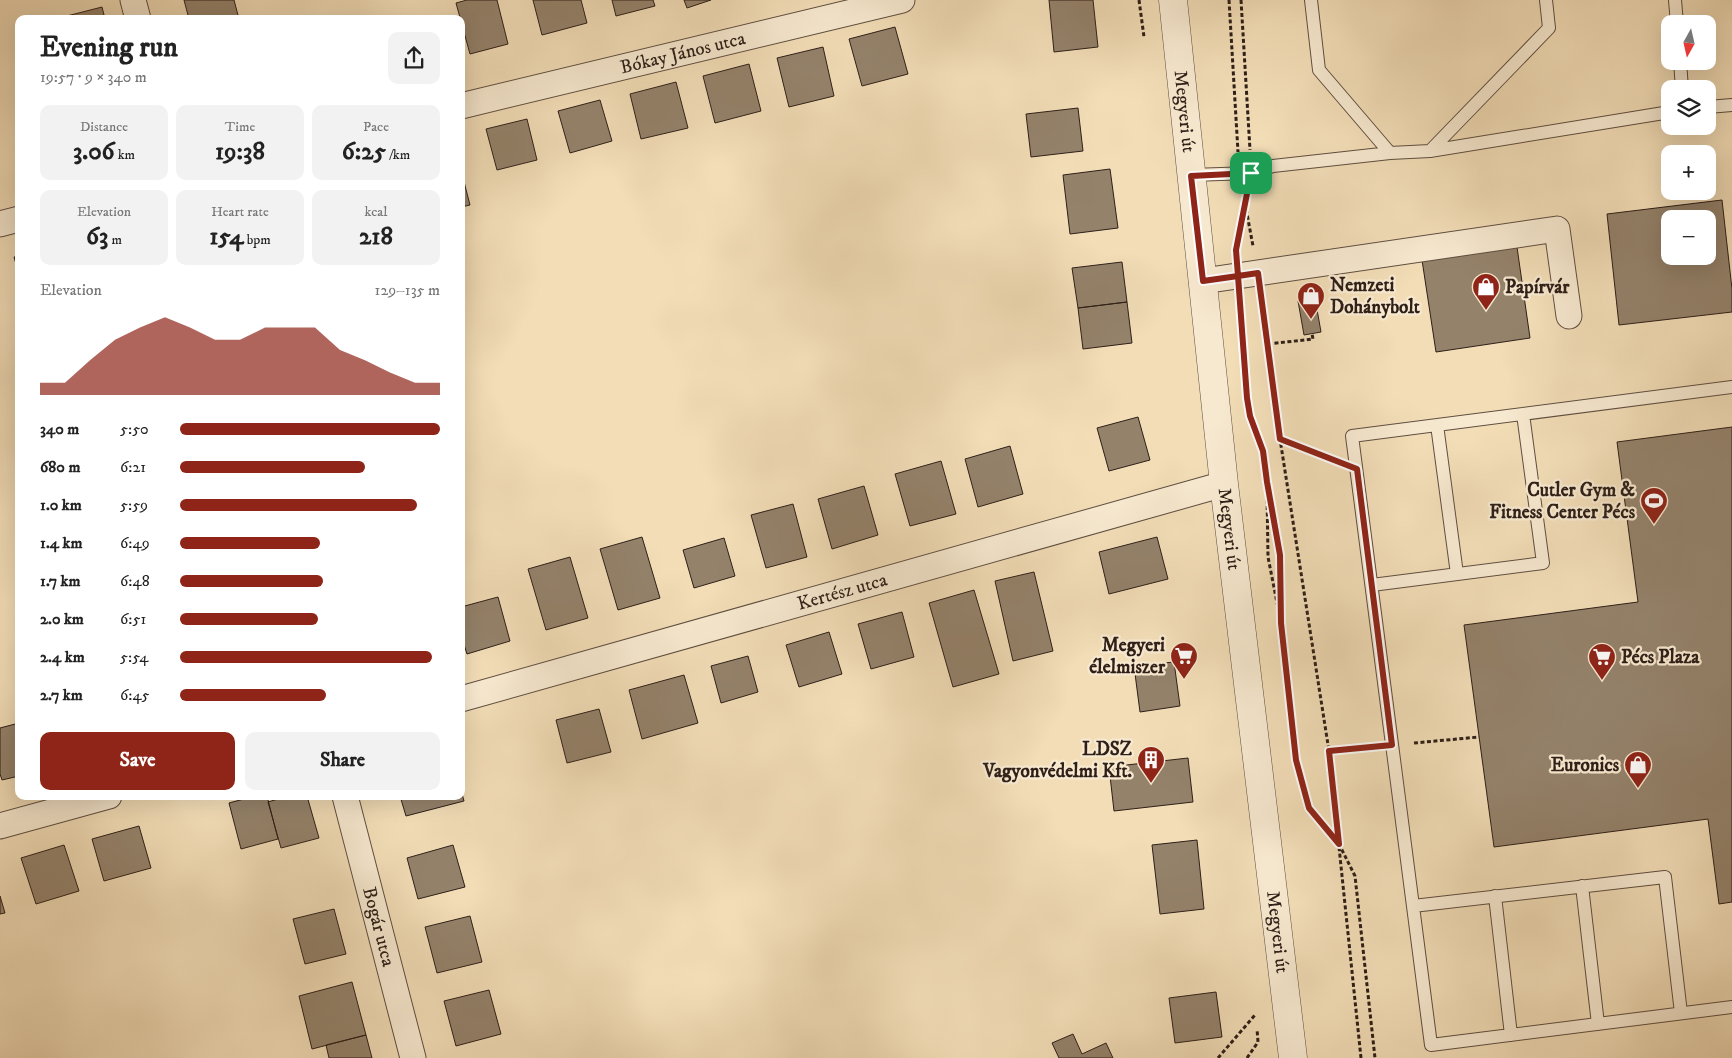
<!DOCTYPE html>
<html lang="en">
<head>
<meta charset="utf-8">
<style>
  body { margin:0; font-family:"IM FELL DW Pica",serif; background:#f2f2f2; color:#222; height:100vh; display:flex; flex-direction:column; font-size:19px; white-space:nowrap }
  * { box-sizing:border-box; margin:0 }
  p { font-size:16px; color:#767676 }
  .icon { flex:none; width:28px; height:28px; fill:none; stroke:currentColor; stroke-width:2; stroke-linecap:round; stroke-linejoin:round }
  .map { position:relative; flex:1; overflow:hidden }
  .sheet { position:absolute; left:15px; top:15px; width:450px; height:785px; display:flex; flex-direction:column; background:#fff; border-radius:10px; box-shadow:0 5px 20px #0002 }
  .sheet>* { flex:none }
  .needle { width:32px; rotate:188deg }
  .controls { position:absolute; left:1661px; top:15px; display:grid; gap:10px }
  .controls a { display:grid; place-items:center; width:55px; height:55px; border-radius:10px; background:#fff; box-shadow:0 5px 20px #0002; font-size:25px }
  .pin { position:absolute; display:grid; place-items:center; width:42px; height:42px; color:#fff; margin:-21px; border-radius:10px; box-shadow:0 2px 8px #0006 }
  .round { display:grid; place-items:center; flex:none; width:52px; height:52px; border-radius:10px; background:#f2f2f2 }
  .overview { display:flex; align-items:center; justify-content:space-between; height:85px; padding:0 25px }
  h1 { font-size:28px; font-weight:700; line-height:38px }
  .metrics { display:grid; grid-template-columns:repeat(3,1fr); gap:8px; height:85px; padding:5px 25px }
  .metrics div { display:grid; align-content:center; border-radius:10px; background:#f2f2f2; text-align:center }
  .metrics b { font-size:25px; font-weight:700 }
  .metrics small { font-size:14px; font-weight:400 }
  .metrics p { font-size:14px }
  .chart { height:140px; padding:10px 25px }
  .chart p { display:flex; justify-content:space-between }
  .chart svg { width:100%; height:90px; margin-top:5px; fill:#8f2418; opacity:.7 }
  .button { display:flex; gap:10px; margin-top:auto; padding:10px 25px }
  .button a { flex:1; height:58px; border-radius:10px; background:#8f2418; color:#fff; font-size:20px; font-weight:700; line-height:58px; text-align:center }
  .button a+a { background:#f2f2f2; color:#222 }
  ul { padding:0 25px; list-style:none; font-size:16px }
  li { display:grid; grid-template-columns:80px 60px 1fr; align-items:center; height:38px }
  li i { height:12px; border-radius:6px; background:#8f2418 }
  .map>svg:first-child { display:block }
</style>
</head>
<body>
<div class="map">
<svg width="1732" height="1058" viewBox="0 0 1732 1058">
  <rect width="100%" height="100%" fill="#f2ddb7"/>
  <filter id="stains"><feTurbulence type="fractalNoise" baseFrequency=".004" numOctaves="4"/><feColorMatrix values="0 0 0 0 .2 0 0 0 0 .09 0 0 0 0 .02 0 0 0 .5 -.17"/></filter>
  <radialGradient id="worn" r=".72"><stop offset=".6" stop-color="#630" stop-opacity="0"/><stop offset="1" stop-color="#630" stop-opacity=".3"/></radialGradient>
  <path fill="#94826b" stroke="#2e1f18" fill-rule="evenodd" d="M184,0H234L239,19H189Z
    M467,0H497L508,44L470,54L456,3Z
    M533,0H581L587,23L542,35Z
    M612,0H653L655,6L616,16Z
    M684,0H711L687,8Z
    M1049,0H1093L1098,47L1054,52Z
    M102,7L105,19H60L59,18Z
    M895,27L908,74L862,86L849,39Z
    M823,47L834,96L789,107L777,58Z
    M749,64L761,111L715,123L703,76Z
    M676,82L688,128L641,139L630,94Z
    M600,100L612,141L570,153L558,111Z
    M1078,108L1083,151L1031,157L1026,114Z
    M527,119L537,160L497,170L486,129Z
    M1110,169L1118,228L1070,234L1063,175Z
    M461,170L470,205L461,207Z
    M1722,200L1732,289V312L1619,325L1607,214ZM1670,219H1708V256H1670Z
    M1517,247L1530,338L1436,352L1422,260Z
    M19,256V275L14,257Z
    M1122,262L1127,302L1078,308L1072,268Z
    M1315,298L1321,332L1304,335L1298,301Z
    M1127,302L1132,343L1083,349L1078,308Z
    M1138,417L1150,460L1109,471L1097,428Z
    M1732,427V902L1719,904L1708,819L1494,847L1464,625L1638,602L1617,442Z
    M1010,446L1023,494L978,507L965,459Z
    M941,461L956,514L910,526L895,474Z
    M864,486L878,535L832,549L818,499Z
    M793,504L807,557L766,568L751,515Z
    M642,537L660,598L618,610L600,549Z
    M1157,537L1168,579L1109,594L1099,552Z
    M724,538L735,576L694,588L683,550Z
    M570,557L588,618L546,630L528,569Z
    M1034,572L1053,651L1013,661L995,581Z
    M974,590L999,674L953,687L929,603Z
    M498,597L510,641L467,654L461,635V607Z
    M902,612L914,657L871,669L858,624Z
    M829,632L842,674L799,687L786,645Z
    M748,656L758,692L721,703L711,666Z
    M1174,662L1180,706L1140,712L1134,666Z
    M684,675L698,723L642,739L629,690Z
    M599,709L611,752L567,763L556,720Z
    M19,723V776L2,780L0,774V728Z
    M1188,758L1193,802L1114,811L1109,767Z
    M461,790L464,801L406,816L400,796H461Z
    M255,796H267L278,839L241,849L229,803Z
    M288,796H307L319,838L281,848L268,802Z
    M139,826L151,868L104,881L92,839Z
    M1197,840L1204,909L1160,914L1152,845Z
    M64,845L79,891L36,904L21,858Z
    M453,845L465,887L418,899L407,858Z
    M0,896L5,913L0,914Z
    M334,909L346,954L305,964L293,919Z
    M470,916L482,962L437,973L425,927Z
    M352,982L366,1035L312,1049L299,996Z
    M489,990L501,1034L456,1046L444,1001Z
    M1216,992L1222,1037L1175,1043L1169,998Z
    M1073,1034L1082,1054L1106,1043L1113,1058H1059L1052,1043Z
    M366,1035L372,1058H329L326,1045Z"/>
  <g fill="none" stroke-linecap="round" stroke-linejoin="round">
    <defs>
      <path id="service" d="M1311,0L1319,70L1390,153L1430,151L1549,28L1546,0
        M1675,0L1677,24
        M1680,61L1682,89
        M1708,107L1732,105
        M1430,151L1670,112
        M1191,175L1251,173L1273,166L1390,153
        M1732,387L1352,436L1431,1045L1732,1007
        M1437,425L1457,574
        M1372,585L1543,563L1523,414
        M1582,886L1598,1024
        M1495,896L1511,1035
        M1413,906L1665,877L1681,1013"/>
      <g id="minor">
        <path d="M133,0L138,19"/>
        <path id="s1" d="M461,106L902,0"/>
        <path d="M0,224L19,219"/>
        <path d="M1203,281L1557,229L1569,316"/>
        <path id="s2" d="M461,699L1224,484"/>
        <path id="s3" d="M345,796L413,1058"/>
        <path d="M0,826L109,796"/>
      </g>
      <g id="tertiary">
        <path id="s4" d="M1173,0L1224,484L1293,1058"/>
      </g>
    </defs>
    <use href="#service" stroke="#5f4e40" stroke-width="14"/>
    <use href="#minor" stroke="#5f4e40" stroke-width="27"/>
    <use href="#tertiary" stroke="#5f4e40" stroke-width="29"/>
    <path stroke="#2e1f18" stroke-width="3" stroke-dasharray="4 2.5" stroke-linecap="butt" d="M1139,0L1144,37
      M1229,0L1238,152
      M1241,0L1250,150
      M1245,203L1253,246
      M1236,248L1245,200L1244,195
      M1262,302L1280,439L1329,751
      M1240,304L1245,377
      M1268,344L1313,339L1312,334
      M1248,406L1250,416L1263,451L1267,482L1280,555L1281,623L1296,760L1309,808L1339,844L1355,876L1375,1058
      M1281,439L1333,460
      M1267,493L1268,557L1279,613
      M1414,743L1479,737
      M1218,1058L1255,1015
      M1247,1058L1258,1042L1257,1029
      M1361,1058L1329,751L1370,747"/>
    <use href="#service" stroke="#f7e9d0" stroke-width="12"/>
    <use href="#minor" stroke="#f7e9d0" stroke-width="25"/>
    <use href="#tertiary" stroke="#f7e9d0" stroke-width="28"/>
  </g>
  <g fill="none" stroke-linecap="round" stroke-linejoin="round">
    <defs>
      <path id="route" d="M1251,173L1236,250L1238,276L1258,273L1280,439L1357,469L1392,745L1329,751L1339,844L1309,808L1296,760L1281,623L1280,555L1267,482L1263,451L1250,416L1247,398L1238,276L1203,281L1191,176L1251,173"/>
    </defs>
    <use href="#route" stroke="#fff" stroke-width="10"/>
    <use href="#route" stroke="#8f2418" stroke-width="6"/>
  </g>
  <defs>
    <symbol id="shop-pin" viewBox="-11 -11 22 30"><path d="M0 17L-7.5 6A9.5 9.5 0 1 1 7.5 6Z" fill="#8f2418" stroke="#f7e9d0"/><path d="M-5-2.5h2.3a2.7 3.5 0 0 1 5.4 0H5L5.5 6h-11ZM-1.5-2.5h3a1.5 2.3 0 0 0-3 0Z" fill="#fff"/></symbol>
    <symbol id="stadium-pin" viewBox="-11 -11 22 30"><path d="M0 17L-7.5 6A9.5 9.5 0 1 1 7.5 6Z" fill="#8f2418" stroke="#f7e9d0"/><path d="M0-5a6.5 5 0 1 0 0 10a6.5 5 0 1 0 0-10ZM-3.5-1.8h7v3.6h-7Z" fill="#fff"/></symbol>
    <symbol id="supermarket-pin" viewBox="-11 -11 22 30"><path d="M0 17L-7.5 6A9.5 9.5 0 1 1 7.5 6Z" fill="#8f2418" stroke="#f7e9d0"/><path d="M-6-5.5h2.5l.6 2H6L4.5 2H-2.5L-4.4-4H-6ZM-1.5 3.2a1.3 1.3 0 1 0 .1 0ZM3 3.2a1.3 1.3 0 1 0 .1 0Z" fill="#fff"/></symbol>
    <symbol id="building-pin" viewBox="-11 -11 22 30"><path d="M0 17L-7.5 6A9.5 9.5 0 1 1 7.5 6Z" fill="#8f2418" stroke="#f7e9d0"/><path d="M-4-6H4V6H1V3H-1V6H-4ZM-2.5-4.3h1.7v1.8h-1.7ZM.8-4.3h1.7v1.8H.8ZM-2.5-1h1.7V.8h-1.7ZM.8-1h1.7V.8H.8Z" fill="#fff"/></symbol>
  </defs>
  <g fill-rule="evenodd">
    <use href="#shop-pin" x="1470" y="271" width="32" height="43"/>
    <use href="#shop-pin" x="1295" y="280" width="32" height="43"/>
    <use href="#stadium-pin" x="1638" y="485" width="32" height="43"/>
    <use href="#supermarket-pin" x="1168" y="640" width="32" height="43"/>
    <use href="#supermarket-pin" x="1586" y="641" width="32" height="43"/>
    <use href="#building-pin" x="1135" y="744" width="32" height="43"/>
    <use href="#shop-pin" x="1622" y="749" width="32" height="43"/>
  </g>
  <g text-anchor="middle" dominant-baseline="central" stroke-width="4.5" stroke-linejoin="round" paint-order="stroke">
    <g font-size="19" fill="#2e1f18" stroke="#f7e9d0">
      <text stroke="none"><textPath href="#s1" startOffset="228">Bókay János utca</textPath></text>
      <text stroke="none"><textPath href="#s4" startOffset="112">Megyeri út</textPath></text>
      <text stroke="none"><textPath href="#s4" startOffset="532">Megyeri út</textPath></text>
      <text stroke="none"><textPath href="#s2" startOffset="396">Kertész utca</textPath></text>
      <text stroke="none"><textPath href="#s3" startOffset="135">Bogár utca</textPath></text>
      <text stroke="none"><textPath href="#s4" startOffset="938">Megyeri út</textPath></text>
    </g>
    <g font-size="19" font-weight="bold" fill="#2e1f18" stroke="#f7e9d0" text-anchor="end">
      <text x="1330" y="285" text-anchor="start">Nemzeti<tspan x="1330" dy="22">Dohánybolt</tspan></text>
      <text x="1505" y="287" text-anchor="start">Papírvár</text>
      <text x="1635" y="490">Cutler Gym &amp;<tspan x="1635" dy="22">Fitness Center Pécs</tspan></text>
      <text x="1165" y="645">Megyeri<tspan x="1165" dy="22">élelmiszer</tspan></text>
      <text x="1621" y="657" text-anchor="start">Pécs Plaza</text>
      <text x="1132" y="749">LDSZ<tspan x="1132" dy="22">Vagyonvédelmi Kft.</tspan></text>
      <text x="1619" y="765">Euronics</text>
    </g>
  </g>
  <rect width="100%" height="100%" filter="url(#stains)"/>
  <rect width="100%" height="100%" fill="url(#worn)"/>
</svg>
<div class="controls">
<a><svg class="needle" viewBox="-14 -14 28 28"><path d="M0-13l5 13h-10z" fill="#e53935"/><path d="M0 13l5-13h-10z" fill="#767676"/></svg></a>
<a><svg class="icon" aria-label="layers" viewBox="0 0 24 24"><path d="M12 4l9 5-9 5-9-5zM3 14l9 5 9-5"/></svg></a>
<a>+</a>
<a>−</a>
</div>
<div class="pin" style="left:1251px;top:173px;background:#1e9e55"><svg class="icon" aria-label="arrive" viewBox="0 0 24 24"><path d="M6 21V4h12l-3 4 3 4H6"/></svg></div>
<section class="sheet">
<div class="overview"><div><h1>Evening run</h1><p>19:57 · 9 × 340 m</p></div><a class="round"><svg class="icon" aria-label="share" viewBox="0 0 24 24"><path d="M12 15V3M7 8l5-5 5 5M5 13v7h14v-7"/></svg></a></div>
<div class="metrics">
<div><p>Distance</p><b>3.06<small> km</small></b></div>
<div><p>Time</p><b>19:38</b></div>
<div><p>Pace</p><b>6:25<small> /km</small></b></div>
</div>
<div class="metrics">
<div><p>Elevation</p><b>63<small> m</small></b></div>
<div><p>Heart rate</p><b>154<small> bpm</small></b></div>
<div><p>kcal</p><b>218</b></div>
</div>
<div class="chart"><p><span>Elevation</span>129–135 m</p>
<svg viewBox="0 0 160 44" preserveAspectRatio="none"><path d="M0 44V38L10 38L20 27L30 17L40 11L50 6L60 11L70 17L80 17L90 11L100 11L110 11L120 22L130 27L140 33L150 38L160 38V44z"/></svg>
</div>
<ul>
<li><b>340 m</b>5:50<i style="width:100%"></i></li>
<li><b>680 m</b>6:21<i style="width:71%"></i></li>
<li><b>1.0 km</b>5:59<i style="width:91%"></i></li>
<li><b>1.4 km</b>6:49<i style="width:54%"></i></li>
<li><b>1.7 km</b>6:48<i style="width:55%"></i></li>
<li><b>2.0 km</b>6:51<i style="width:53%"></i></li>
<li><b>2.4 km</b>5:54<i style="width:97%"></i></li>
<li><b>2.7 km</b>6:45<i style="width:56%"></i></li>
</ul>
<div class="button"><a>Save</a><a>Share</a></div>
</section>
</div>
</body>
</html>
